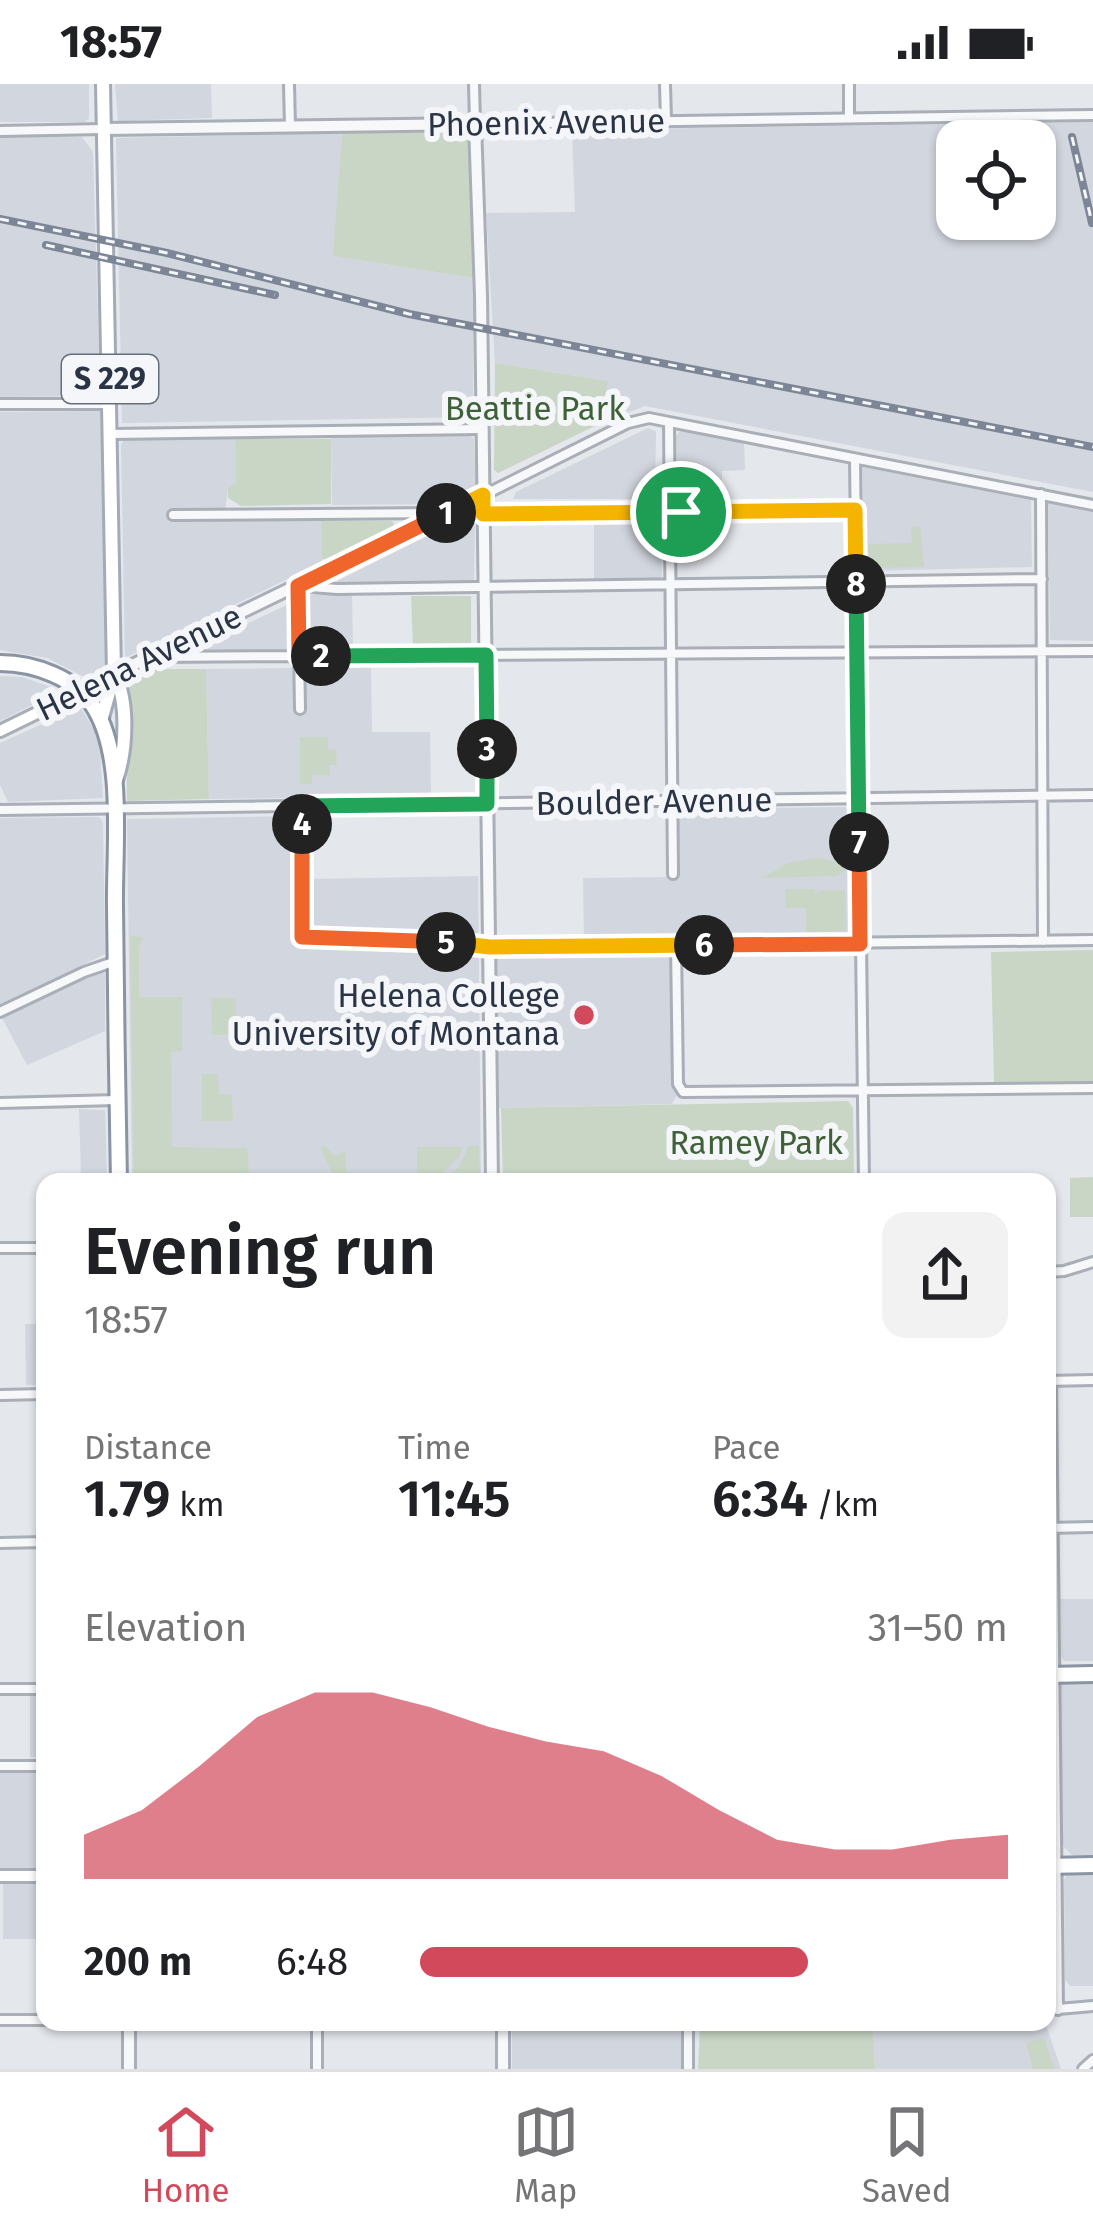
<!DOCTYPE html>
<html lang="en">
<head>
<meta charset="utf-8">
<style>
  body { margin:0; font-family:"Fira Sans",sans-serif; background:#f2f2f2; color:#202124; height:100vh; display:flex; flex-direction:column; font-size:45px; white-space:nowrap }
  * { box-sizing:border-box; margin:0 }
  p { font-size:39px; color:#757577 }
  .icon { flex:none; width:66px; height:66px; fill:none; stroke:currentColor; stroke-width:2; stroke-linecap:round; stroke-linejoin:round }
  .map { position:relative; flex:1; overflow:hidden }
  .drawer { position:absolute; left:36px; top:1089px; width:1020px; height:858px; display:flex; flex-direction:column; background:#fff; border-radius:24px; box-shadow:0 3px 9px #0004 }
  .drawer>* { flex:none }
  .controls { position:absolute; left:936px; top:36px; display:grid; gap:24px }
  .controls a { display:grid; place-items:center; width:120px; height:120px; border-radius:24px; background:#fff; box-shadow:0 3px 9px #0004; font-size:60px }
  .pin { position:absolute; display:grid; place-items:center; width:102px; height:102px; color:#fff; margin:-51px; border:6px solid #fff; border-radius:50%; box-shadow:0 3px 12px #0007 }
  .km { position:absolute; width:60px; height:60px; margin:-30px; border-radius:50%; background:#222; color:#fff; font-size:33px; line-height:60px; text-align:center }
  .round { display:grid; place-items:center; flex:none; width:126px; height:126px; border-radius:24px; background:#f2f2f2 }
  .head { display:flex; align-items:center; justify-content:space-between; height:204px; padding:0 48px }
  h1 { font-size:66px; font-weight:600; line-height:90px }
  .figures { display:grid; grid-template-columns:repeat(3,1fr); gap:18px; height:204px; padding:12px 48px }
  .figures div { display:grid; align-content:center }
  .figures b { font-size:51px; font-weight:600 }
  .figures small { font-size:33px; font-weight:400 }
  .figures p { font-size:33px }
  .chart { height:336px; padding:24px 48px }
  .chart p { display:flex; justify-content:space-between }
  .chart svg { width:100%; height:216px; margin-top:12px; fill:#d1495b; opacity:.7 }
  ul { padding:0 48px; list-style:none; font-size:39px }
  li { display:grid; grid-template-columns:192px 144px 1fr; align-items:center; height:90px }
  li i { height:30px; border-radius:15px; background:#d1495b }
  .status { display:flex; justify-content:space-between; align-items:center; height:84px; padding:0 60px; background:#fff; direction:ltr }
  .status svg { height:33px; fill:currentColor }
  .tab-bar { display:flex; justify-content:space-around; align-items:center; height:168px; border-top:3px solid #e0e0e0; background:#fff; font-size:33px; color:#757577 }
  .tab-bar a { display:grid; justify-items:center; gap:6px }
  .tab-bar .selected { color:#d1495b }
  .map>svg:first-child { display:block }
</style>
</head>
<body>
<div class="status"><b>18:57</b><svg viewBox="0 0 49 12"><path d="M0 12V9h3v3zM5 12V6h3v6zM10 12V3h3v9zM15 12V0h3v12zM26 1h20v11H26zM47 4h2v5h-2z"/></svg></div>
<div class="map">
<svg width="1093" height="1985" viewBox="0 0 1093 1985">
  <rect width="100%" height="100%" fill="#e4e7ec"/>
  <path fill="#d2d6de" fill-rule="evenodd" d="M0,0H89V35L85,38H0Z
    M115,0H211L212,34L118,37Z
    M1093,38V408L645,322L599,340L607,297L495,279L486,129L575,128L572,46ZM957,57H1035V135H957Z
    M342,49L334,172L474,194L473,333L122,339L116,54Z
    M0,53H82L93,68L100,306L91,312L0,313Z
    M100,327L107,579L105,585L88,595L47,574L0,566V328Z
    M648,344L656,347L655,415H513L516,408Z
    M681,346L744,359L745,386L722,387V415H678L676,352Z
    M469,351L474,355L476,405L442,420L332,421L331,352Z
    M125,354H235L236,398L228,404L224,436H322V478L125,574L121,361Z
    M862,383L1031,416L1032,483L865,487Z
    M1048,416L1093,425V557L1050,556Z
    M654,433L660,438L662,494L594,496V434Z
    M459,436L475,437L474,499L339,501L337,497Z
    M352,510L353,566H309L307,511Z
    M287,521L290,566H202L203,560Z
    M371,583L372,648H430L431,712L209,715L206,585Z
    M0,592L22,593L54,604L56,609L0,637Z
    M80,623L99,653L103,714L8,718L0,701V659Z
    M849,723L850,852L584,855L583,794L677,793V725Z
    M292,732V846L313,845L312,795L478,792L481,1098H132L127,735Z
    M99,733L103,738L105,870L0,922V734Z
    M676,861L679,1007L672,1020L492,1024L490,863Z
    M101,887L105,890V947L27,981L2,934Z
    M79,1025L105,1026L107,1091H81Z
    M25,1240H45V1301H26Z
    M1060,1515H1093V1577H1064L1061,1573Z
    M1093,1598V1771H1072L1063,1762L1059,1603L1062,1599Z
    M30,1610H45V1673H30Z
    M0,1686H45V1786H0Z
    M1068,1790H1093V1902H1070L1065,1896L1064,1795Z
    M45,1799V1855H3V1799Z
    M512,1938H681V1985H512Z
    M873,1938H1045L1061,1985H875Z"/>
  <path fill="#c9d6c5" d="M468,48L474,194L333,172L342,49Z
    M495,279L608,297L599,340L498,389L494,386Z
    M235,355H331V420L241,422L228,414V404L236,398Z
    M322,437H392L394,440L392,445L330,476L322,475Z
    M920,442L924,483L870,484L868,460L912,459L911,443Z
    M411,512H471V565L413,564Z
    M149,585H206L209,715L127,717L125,598Z
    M328,653V665L336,666L337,681H330V691H312V700H300V653Z
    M819,774L838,778L846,786L837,792L762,794L788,779Z
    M785,805H815V810L818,807L845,806L846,847L806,849V824H786Z
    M130,852L143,853L139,861V913H182V967L171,968L172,1063L247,1064L250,1098H134Z
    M1093,866V998L994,999L991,868Z
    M211,914H236V935H243V950L212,951Z
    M202,990H218L219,1010L232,1011L233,1037H202Z
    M848,1017L853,1024L854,1098H503L501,1024Z
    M325,1062L335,1072L345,1067L346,1088L353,1089V1094L336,1098L321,1065Z
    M469,1062H479L480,1098H441L459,1083Z
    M417,1063H463L459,1073L435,1096L400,1098L417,1097Z
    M1093,1093V1133H1070V1094Z
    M873,1938L875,1985H698L700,1940Z
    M1043,1954L1045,1956L1054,1985H1033L1026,1959Z"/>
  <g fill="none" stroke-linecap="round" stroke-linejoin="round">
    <defs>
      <path id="minor" d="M289,0L290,43
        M474,0L475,40L1093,31
        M665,0L666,37
        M849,34V0
        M0,47L104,45
        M0,320H110
        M669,338L673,790
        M111,350L482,345
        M855,375L864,1098
        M1041,410L1043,857
        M484,411L628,339L649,334L1093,421
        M173,431L439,429
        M483,431L855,426
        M153,573L1093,567
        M300,625L298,502L337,505L1042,495
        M302,721V853L490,863L1093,856
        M0,726L1093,711
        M676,861L678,1000L683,1008L1093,1004
        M0,928L84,888L113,878
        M0,1019L117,1016
        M0,1164H45
        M1047,1188L1064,1187L1093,1178
        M1047,1297L1093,1296
        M1051,1297L1058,1926
        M0,1311L45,1310
        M1047,1444L1093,1443
        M0,1459L45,1458
        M0,1605H45
        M0,1682H45
        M1047,1926L1093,1922
        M0,1936H45
        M317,1938V1985
        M688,1938V1985
        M1083,1985L1093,1976"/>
      <path id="tertiary" d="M104,45L475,40L481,212L492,1098
        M114,590L483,411
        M129,1938V1985
        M503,1938V1985"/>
      <path id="secondary" d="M0,647L80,608
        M0,1792H45"/>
      <path id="primary" d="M114,590C129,617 126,667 116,696
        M80,608L113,591
        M101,637L114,590L103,0"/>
      <path id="trunk" d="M0,579C34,579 77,594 95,625C125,675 114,765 115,823C116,915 117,1006 119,1098
        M1047,1591L1093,1590
        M1047,1782L1093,1781"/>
    </defs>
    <use href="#minor" stroke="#a9aeb7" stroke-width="14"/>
    <use href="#tertiary" stroke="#a9aeb7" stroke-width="16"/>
    <use href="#secondary" stroke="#a9aeb7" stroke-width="16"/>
    <use href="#primary" stroke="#a3abb8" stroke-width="18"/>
    <use href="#trunk" stroke="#8b94a3" stroke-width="20"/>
    <use href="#minor" stroke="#f7f8fa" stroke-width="8"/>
    <use href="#tertiary" stroke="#f7f8fa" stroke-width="10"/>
    <use href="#secondary" stroke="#fff" stroke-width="10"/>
    <use href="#primary" stroke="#fff" stroke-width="12"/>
    <use href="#trunk" stroke="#fff" stroke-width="14"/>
    <defs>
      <path id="rail" d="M1072,53L1092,139
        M0,135L167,169L409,230L1093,363
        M46,161L275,211"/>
    </defs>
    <use href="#rail" stroke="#7d8696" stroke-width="8"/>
    <use href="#rail" stroke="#f4f6f9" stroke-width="3" stroke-dasharray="9" stroke-linecap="butt"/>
  </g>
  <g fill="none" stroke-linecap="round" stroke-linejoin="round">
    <defs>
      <path id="split-1" d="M446,429L483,411V430L681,428"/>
      <path id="split-2" d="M321,572H299L298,502L446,429"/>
      <path id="split-3" d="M321,572L486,571L487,665"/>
      <path id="split-4" d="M302,740V722L487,720V665"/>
      <path id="split-5" d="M302,740V853L446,858"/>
      <path id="split-6" d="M446,858L490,863L704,861"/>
      <path id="split-7" d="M704,861L860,860L859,758"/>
      <path id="split-8" d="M856,500L859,758"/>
      <path id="split-9" d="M681,428L855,426L856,500"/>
    </defs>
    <use href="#split-1" stroke="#fff" stroke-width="24"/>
    <use href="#split-2" stroke="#fff" stroke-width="24"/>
    <use href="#split-3" stroke="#fff" stroke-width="24"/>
    <use href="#split-4" stroke="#fff" stroke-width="24"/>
    <use href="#split-5" stroke="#fff" stroke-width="24"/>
    <use href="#split-6" stroke="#fff" stroke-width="24"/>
    <use href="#split-7" stroke="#fff" stroke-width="24"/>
    <use href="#split-8" stroke="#fff" stroke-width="24"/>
    <use href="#split-9" stroke="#fff" stroke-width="24"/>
    <use href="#split-1" stroke="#f5b400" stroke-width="15"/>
    <use href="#split-2" stroke="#f0652b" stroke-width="15"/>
    <use href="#split-3" stroke="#22a559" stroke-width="15"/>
    <use href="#split-4" stroke="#22a559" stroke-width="15"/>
    <use href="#split-5" stroke="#f0652b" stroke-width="15"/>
    <use href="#split-6" stroke="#f5b400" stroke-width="15"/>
    <use href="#split-7" stroke="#f0652b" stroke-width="15"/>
    <use href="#split-8" stroke="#22a559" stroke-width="15"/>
    <use href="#split-9" stroke="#f5b400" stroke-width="15"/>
  </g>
  <circle fill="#d1495b" stroke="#f4f6f9" stroke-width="4.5" cx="584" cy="931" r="12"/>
  <g text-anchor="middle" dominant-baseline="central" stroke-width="12" stroke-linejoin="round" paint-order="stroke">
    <rect fill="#f4f6f9" stroke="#676e7b" stroke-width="3" x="62" y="271" width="96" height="48" rx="9"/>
    <g font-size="30" font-weight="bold" fill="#2b3445">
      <text x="110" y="295">S 229</text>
    </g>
    <g font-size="33" fill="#2b3445" stroke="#f4f6f9">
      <text transform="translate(546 39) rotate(-1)">Phoenix Avenue</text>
      <text transform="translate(139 579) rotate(-26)">Helena Avenue</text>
      <text transform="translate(654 718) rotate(-1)">Boulder Avenue</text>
    </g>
    <g font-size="33" fill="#3f6138" stroke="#f4f6f9">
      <text x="535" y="325">Beattie Park</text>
      <text x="756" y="1059">Ramey Park</text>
    </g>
    <g font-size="33" fill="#2b3445" stroke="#f4f6f9" text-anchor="end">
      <text x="560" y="912">Helena College<tspan x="560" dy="38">University of Montana</tspan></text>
    </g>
  </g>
</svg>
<div class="controls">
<a><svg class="icon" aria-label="locate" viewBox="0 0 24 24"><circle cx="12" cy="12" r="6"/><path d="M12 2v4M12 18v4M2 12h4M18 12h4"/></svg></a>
</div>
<div class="pin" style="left:681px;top:428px;background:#1e9e55"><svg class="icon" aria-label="arrive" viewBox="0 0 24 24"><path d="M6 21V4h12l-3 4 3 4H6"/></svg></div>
<b class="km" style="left:446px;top:429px">1</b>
<b class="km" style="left:321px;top:572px">2</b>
<b class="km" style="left:487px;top:665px">3</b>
<b class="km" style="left:302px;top:740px">4</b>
<b class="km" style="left:446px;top:858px">5</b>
<b class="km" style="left:704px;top:861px">6</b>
<b class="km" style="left:859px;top:758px">7</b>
<b class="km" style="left:856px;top:500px">8</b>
<section class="drawer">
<div class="head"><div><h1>Evening run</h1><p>18:57</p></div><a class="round"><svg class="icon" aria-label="share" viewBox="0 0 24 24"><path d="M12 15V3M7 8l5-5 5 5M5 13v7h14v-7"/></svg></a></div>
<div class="figures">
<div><p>Distance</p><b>1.79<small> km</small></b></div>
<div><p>Time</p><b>11:45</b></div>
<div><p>Pace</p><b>6:34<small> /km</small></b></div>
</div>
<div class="chart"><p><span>Elevation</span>31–50 m</p>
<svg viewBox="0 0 160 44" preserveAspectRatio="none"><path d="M0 44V35L10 30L20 21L30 11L40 6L50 6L60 9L70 13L80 16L90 18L100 23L110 30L120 36L130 38L140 38L150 36L160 35V44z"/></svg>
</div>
<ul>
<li><b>200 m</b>6:48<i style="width:66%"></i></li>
</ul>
</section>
</div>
<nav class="tab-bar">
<a class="selected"><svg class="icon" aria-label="home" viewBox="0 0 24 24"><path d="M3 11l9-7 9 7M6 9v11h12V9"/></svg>Home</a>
<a><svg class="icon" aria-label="map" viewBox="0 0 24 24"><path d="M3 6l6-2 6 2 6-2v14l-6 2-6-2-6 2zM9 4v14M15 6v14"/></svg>Map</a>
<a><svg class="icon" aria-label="saved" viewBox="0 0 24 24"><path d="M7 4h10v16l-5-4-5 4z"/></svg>Saved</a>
</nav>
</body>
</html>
